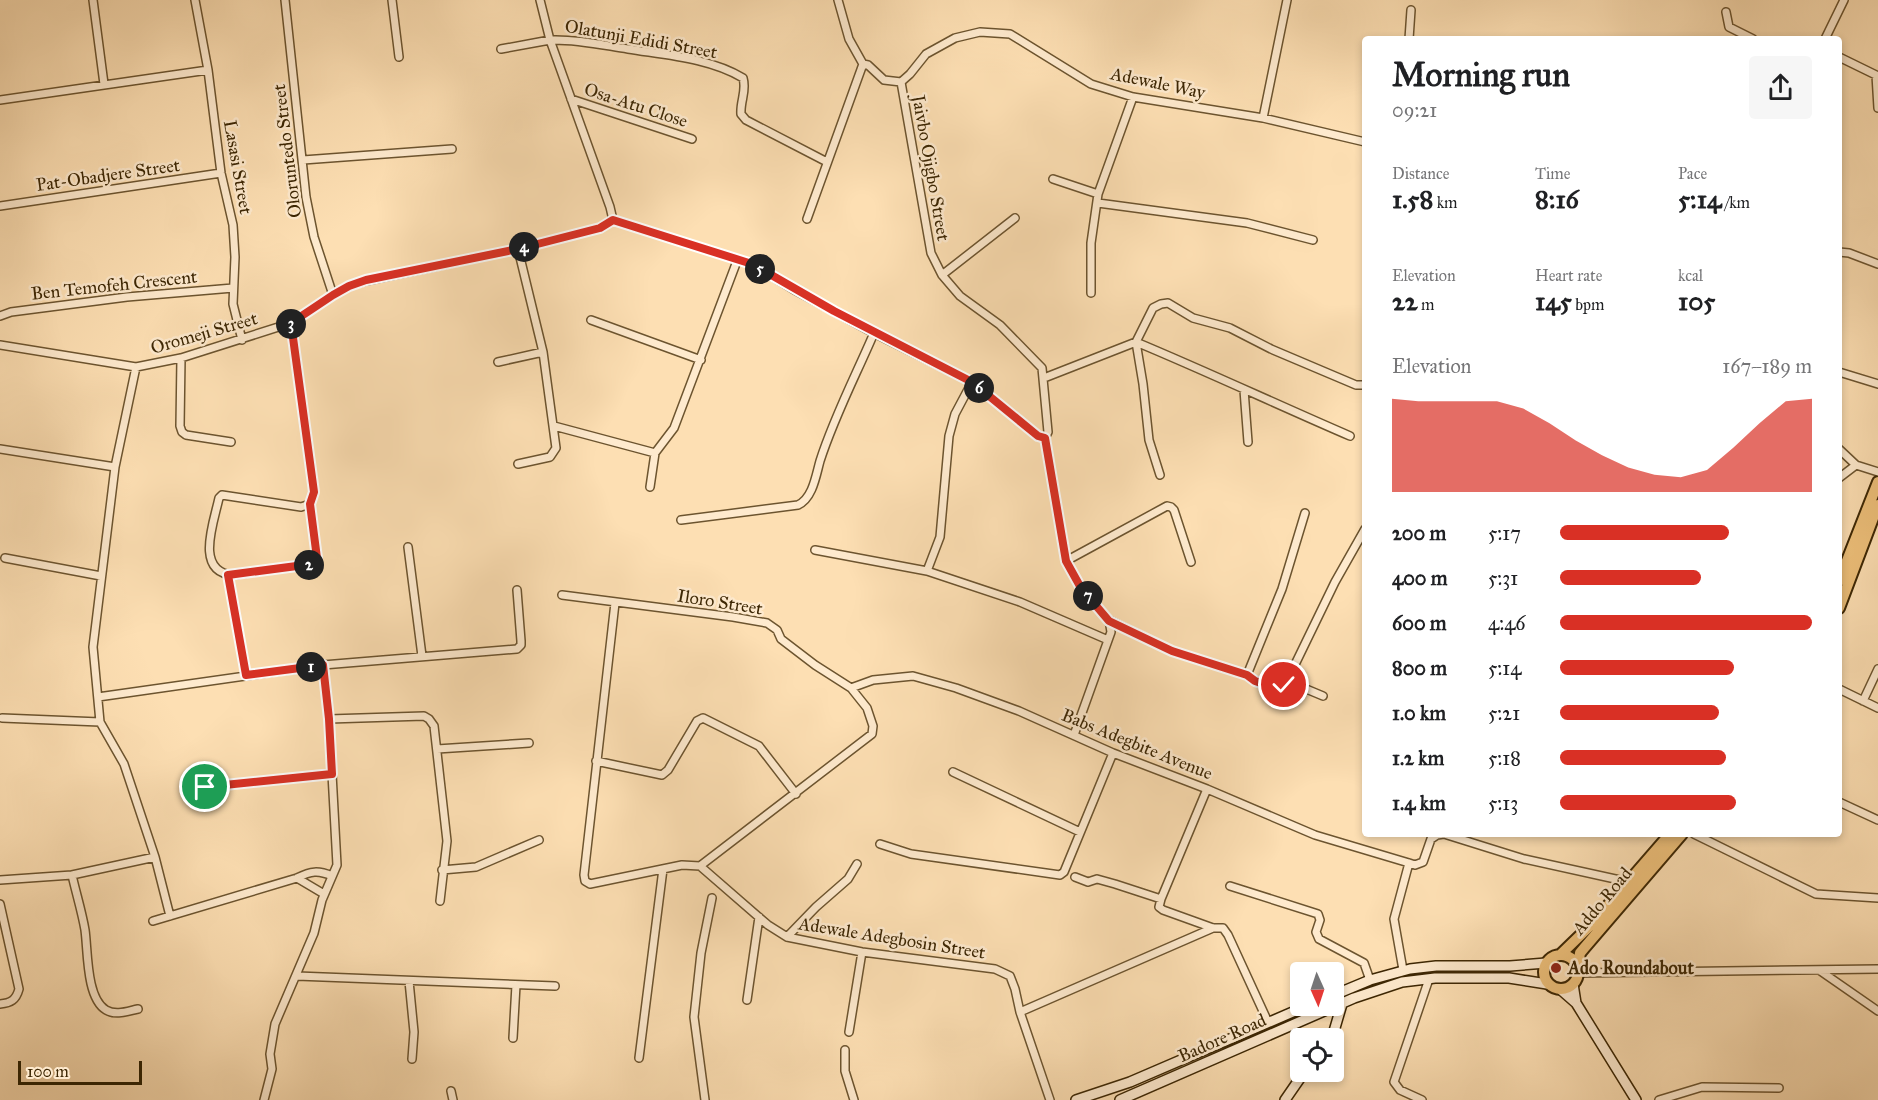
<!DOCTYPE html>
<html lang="en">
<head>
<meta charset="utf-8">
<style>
  body { margin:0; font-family:"IM FELL Great Primer",serif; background:#f6f6f6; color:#202124; height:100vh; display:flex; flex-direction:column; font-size:22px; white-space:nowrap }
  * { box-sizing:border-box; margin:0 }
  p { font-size:20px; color:#757577 }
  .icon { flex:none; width:33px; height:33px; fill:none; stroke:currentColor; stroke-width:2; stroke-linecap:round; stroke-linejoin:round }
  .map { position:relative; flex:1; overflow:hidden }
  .side { position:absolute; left:1362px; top:36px; width:480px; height:801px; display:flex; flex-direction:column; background:#fff; border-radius:6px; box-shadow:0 3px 9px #0003 }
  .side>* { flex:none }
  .needle { width:39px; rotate:177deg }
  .controls { position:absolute; left:1290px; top:962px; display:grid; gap:12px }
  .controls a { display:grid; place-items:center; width:54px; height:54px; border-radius:6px; background:#fff; box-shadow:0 3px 9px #0003; font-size:30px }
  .scale { position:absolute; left:18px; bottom:15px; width:124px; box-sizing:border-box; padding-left:6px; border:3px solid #3c2603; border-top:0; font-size:16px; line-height:21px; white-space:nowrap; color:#3c2603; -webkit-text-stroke:4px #feeace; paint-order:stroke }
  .pin { position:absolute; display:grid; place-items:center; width:51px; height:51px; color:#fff; margin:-26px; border:3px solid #fff; border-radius:50%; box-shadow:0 2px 6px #0007 }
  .km { position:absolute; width:30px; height:30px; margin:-15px; border-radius:50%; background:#222; color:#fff; font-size:16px; line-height:30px; text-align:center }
  .round { display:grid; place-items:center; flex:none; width:63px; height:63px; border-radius:6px; background:#f6f6f6 }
  .head { display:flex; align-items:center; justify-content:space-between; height:102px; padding:0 30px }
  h1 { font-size:33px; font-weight:700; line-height:45px }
  .figures { display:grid; grid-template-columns:repeat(3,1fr); gap:9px; height:102px; padding:6px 30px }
  .figures div { display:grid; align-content:center }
  .figures b { font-size:26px; font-weight:700 }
  .figures small { font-size:16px; font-weight:400 }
  .figures p { font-size:16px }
  .chart { height:168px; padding:12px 30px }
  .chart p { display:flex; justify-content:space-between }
  .chart svg { width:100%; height:108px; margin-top:6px; fill:#d93025; opacity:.7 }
  ul { padding:0 30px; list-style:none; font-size:20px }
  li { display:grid; grid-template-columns:96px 72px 1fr; align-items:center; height:45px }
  li i { height:15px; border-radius:8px; background:#d93025 }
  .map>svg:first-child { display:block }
</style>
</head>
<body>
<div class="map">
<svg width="1878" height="1100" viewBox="0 0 1878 1100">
  <rect width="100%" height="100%" fill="#fddfb3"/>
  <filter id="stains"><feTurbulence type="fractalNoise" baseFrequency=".00333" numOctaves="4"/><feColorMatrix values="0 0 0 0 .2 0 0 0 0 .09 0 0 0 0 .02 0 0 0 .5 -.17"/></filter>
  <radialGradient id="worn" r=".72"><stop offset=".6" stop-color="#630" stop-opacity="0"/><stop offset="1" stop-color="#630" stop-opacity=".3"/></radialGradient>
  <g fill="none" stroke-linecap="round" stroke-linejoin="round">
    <defs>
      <path id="street" d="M93,0L104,84
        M195,0L208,70L221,173L233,225L235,257L233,304L242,340
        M285,0L306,197L314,237L333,295
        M392,0L399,57
        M838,0L849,39L863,64L868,65L884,80L901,82
        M1726,12L1729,27L1753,39
        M1409,39L1411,10
        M1825,39L1844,0
        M501,49L550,40L540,0
        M1839,57L1878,76
        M1876,75L1878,108
        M901,82L931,253L942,275L960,296L1000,325L1042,368L1048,432L1045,438L1066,561L1081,588L1109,620L1111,632L1074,735
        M901,82L910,74L926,54L955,38L980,32L1010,34L1091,84L1133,97L1263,118L1365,142
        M571,99L692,139
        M0,100L208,70
        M1263,118L1287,0
        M303,160L452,149
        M1053,179L1098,194
        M1098,203L1247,223L1313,240
        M0,206L221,173
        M807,219L863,64
        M613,220L610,207L550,40C576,39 602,45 628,49C665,55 710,58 743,78C747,91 740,101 741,114L746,120L827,162
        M613,220L752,264L793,289L874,333L972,382L1038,436L1045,438
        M1839,252L1849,253L1878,264
        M942,275L1015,218
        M1091,293V243L1098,194L1133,97
        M0,316L11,312L127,297L233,288
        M591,320L701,360
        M291,323L314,492L310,504L317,558L316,563L233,575C194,572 214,522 219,498L222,495L301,507L310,504
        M0,345L136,367L181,358L291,323L333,295L349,286L366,281L518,249L600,228L613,220
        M181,358L180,426L182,432L186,435L231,442
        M498,362L543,352
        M136,367L115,467L93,647L100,722L124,764L155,857L170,916
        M1839,372L1878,384
        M1044,378L1136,342C1208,372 1278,405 1350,436
        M1244,390L1248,442
        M554,426L655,453
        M0,449L115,467
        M1839,449L1856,465
        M518,464L550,457L556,448L543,352L518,249
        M1160,475L1149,440L1143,384L1136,342L1153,308L1161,304L1168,303L1193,318L1230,328L1271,349L1356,385H1365
        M1839,478L1856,465L1878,472
        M650,487L655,453L674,428L737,261
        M681,520L798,505C813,498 816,475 820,461C834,417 856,375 874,333
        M408,547L422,656
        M815,550L927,571L1020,602L1108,640
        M5,558L101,576
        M1066,561L1167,506L1171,507L1174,510L1191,562
        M927,571L940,537L949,436L955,414L972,382
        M228,575L246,676
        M562,595L733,617L767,623L777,630L781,639L815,665L851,688L867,708L873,726L872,734L700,866
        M615,603L584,875L585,881L590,884L682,865L700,866L768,925L787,937L862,952L995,969L1010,976L1015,989L1020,1012L1050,1100
        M1109,620L1172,651L1247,675L1255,681L1276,688L1284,685L1287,681L1323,696
        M1247,675L1282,589L1305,513
        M1287,681L1335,582L1365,529
        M851,688L873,680L913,676L956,688L1019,711L1113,753L1207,789L1315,835L1409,863
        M1839,689L1878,708
        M98,697L323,665L517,649L521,645V641L517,590
        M1863,701L1878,669
        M2,718L100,722
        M329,719L424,716L429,719L434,726L447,841L440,901
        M437,749L529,743
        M596,761L662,775L668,770L697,721L703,718L759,746L796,794
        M953,772L1080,832
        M205,787L332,774
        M1207,789L1161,899L1159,907L1163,910L1213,928H1223L1228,935L1268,1022
        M1839,802L1878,820
        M1694,834L1816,894L1878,898
        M880,844L911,854L1060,875L1064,872L1113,753
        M442,870L476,867L539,840
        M72,875C76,893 82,912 85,930C88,951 86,998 106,1010C116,1016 128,1011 138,1009
        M1075,877L1088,882L1097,879L1115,884L1161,899
        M297,878L324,894
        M0,880L72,875L155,857
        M1230,886L1318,914L1320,920L1316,932L1319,939L1364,963L1370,980
        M0,904L19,989C16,1000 11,1003 0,1004
        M153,921L297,878C311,871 318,870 332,876
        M787,937L816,907L848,879L857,864
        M1403,970L1394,919L1409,863L1415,865L1423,862L1431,839L1437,835L1444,834L1524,859L1629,882
        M1819,970L1878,1011
        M1579,973L1878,969
        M297,976L555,986
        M409,981L414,1032L412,1059
        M747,1000L759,917
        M1020,1012L1213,928
        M849,1032L862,952
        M513,1038L516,985
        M845,1050V1071L854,1100
        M639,1058L663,869
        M451,1091L453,1100
        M264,1100L272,1069L270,1054L275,1024L314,933L322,900L337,865L329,719L323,665
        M705,1100L694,1017L701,953L712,898
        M1422,1100L1400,1090L1394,1082L1429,979
        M1659,1100L1702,1087L1779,1088"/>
      <path id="secondary" d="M1573,984L1576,1003
        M1560,989L1576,1003L1636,1100
        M1334,995L1370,980L1410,969L1436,966H1510L1546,963
        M1332,1038L1342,1004
        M1076,1100L1130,1082L1309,1005
        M1120,1100L1354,998L1402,982L1435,978H1509L1547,984
        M1285,1100L1305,1071"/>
      <path id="primary" d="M1839,581L1878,482
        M1839,608L1878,505
        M1544 972a17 17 0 1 1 34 0a17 17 0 1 1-34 0Z
        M1560,955L1591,925L1670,834
        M1578,965L1580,953L1585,947L1682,834"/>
    </defs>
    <use href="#street" stroke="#6c542f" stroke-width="10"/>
    <use href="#secondary" stroke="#3c2603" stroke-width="12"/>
    <use href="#primary" stroke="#3c2603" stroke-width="14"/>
    <use href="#street" stroke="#feeace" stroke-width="7"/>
    <use href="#secondary" stroke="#feeace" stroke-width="9"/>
    <use href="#primary" stroke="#eec07a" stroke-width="10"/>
  </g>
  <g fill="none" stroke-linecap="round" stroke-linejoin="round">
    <defs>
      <path id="route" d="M205,787L332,774L329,719L323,665L246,675L228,575L312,564L316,562L317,558L310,504L314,492L291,323L333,295L349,286L366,280L518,249L600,228L613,220L752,264L834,311L972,382L1038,436L1045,438L1066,561L1081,588L1109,621L1172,651L1247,675L1255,681L1276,688L1284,685"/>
    </defs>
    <use href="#route" stroke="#fff" stroke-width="12"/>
    <use href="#route" stroke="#d93025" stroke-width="8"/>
  </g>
  <circle fill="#8f2418" stroke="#feeace" stroke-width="2" cx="1556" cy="968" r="6"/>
  <g text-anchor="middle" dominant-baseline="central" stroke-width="5" stroke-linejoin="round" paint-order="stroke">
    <g font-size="18" fill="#3c2603" stroke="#feeace">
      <text transform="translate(641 39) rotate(10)">Olatunji Edidi Street</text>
      <text transform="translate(1158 83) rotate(12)">Adewale Way</text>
      <text transform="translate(636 105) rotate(18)">Osa-Atu Close</text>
      <text transform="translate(287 151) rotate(-97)">Oloruntedo Street</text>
      <text transform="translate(238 167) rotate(80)">Lasasi Street</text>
      <text transform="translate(931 168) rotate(80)">Jaivbo Ojigbo Street</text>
      <text transform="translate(108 175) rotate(-8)">Pat-Obadjere Street</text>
      <text transform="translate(114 285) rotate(-6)">Ben Temofeh Crescent</text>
      <text transform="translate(204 333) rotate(-16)">Oromeji Street</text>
      <text transform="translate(720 602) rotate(9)">Iloro Street</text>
      <text transform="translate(1137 744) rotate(22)">Babs Adegbite Avenue</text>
      <text transform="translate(1602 901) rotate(-50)">Addo Road</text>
      <text transform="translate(892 938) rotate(9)">Adewale Adegbosin Street</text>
      <text transform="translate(1222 1038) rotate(-24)">Badore Road</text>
    </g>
    <g font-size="18" font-weight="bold" fill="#3c2603" stroke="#feeace" text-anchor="start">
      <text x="1568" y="968">Ado Roundabout</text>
    </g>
  </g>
  <rect width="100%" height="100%" filter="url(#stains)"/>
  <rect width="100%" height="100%" fill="url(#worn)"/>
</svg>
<div class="controls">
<a><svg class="needle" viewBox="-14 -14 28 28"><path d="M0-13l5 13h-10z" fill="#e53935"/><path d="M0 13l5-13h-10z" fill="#757577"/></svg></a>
<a><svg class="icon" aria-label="locate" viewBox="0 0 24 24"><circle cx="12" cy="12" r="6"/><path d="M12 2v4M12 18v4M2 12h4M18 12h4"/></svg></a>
</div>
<div class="scale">100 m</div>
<div class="pin" style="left:205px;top:787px;background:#1e9e55"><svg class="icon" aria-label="arrive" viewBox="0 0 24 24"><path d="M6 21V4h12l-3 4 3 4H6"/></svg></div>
<div class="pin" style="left:1284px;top:685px;background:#d93025"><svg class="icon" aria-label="check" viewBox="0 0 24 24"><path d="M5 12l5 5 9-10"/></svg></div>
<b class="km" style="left:311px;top:667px">1</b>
<b class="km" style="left:309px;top:565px">2</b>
<b class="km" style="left:291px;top:324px">3</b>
<b class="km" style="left:524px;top:247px">4</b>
<b class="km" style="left:760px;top:269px">5</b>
<b class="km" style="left:979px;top:388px">6</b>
<b class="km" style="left:1088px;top:596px">7</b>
<section class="side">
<div class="head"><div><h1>Morning run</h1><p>09:21</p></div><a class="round"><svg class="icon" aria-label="share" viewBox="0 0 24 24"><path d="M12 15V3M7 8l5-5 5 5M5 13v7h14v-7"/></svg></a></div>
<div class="figures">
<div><p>Distance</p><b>1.58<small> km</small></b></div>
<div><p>Time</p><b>8:16</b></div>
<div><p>Pace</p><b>5:14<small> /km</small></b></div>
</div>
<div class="figures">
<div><p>Elevation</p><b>22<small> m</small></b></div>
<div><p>Heart rate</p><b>145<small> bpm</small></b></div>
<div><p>kcal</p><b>105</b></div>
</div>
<div class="chart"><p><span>Elevation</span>167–189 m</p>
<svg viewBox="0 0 160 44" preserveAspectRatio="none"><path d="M0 44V6L10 7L20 7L30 7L40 7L50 10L60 16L70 23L80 29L90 34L100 37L110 38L120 35L130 26L140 16L150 7L160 6V44z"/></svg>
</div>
<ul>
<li><b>200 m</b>5:17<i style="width:67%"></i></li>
<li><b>400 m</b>5:31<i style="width:56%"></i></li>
<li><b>600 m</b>4:46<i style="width:100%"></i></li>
<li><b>800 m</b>5:14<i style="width:69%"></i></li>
<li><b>1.0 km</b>5:21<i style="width:63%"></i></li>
<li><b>1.2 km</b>5:18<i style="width:66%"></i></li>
<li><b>1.4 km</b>5:13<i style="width:70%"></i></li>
</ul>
</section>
</div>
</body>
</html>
